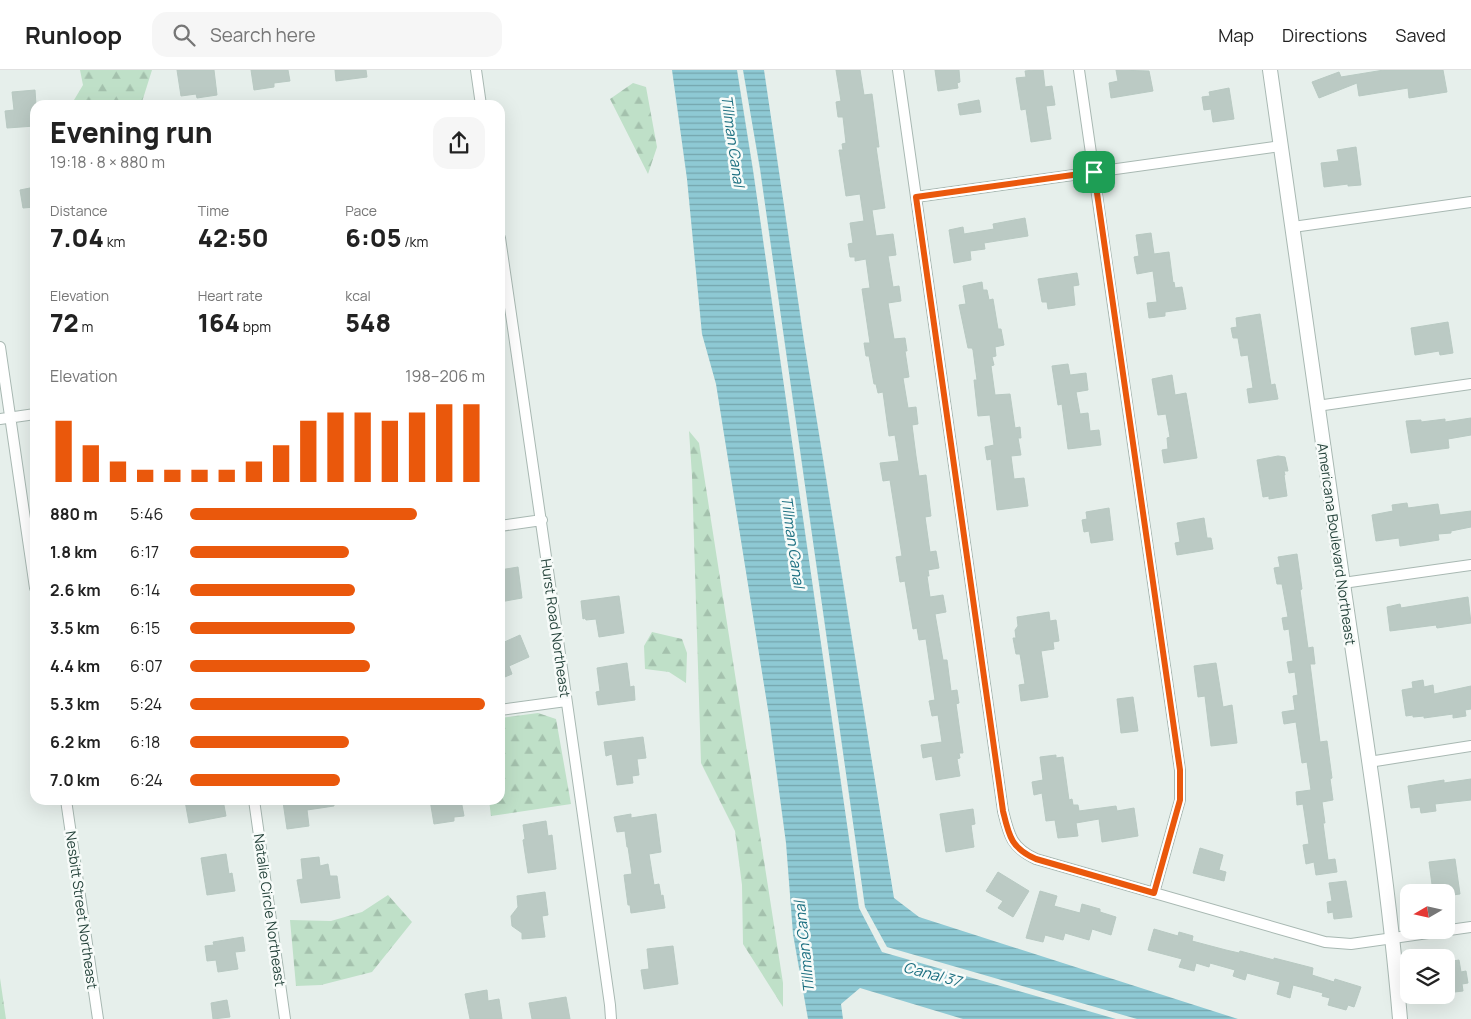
<!DOCTYPE html>
<html lang="en">
<head>
<meta charset="utf-8">
<style>
  body { margin:0; font-family:Manrope,sans-serif; background:#f6f6f6; color:#222; height:100vh; display:flex; flex-direction:column; font-size:19px; white-space:nowrap }
  * { box-sizing:border-box; margin:0 }
  p { font-size:16px; color:#767676 }
  .icon { flex:none; width:28px; height:28px; fill:none; stroke:currentColor; stroke-width:2; stroke-linecap:round; stroke-linejoin:round }
  .map { position:relative; flex:1; overflow:hidden }
  .sheet { position:absolute; left:30px; top:30px; width:475px; height:705px; display:flex; flex-direction:column; background:#fff; border-radius:15px; box-shadow:0 5px 20px #0002 }
  .sheet>* { flex:none }
  .needle { width:32px; rotate:261deg }
  .buttons { position:absolute; left:1400px; top:814px; display:grid; gap:10px }
  .buttons a { display:grid; place-items:center; width:55px; height:55px; border-radius:10px; background:#fff; box-shadow:0 5px 20px #0002; font-size:25px }
  .pin { position:absolute; display:grid; place-items:center; width:42px; height:42px; color:#fff; margin:-21px; border-radius:10px; box-shadow:0 2px 8px #0006 }
  .round { display:grid; place-items:center; flex:none; width:52px; height:52px; border-radius:15px; background:#f6f6f6 }
  .head { display:flex; align-items:center; justify-content:space-between; height:85px; padding:0 20px }
  h1 { font-size:28px; font-weight:800; line-height:38px }
  .figures { display:grid; grid-template-columns:repeat(3,1fr); gap:8px; height:85px; padding:5px 20px }
  .figures div { display:grid; align-content:center }
  .figures b { font-size:25px; font-weight:800 }
  .figures small { font-size:14px; font-weight:400 }
  .figures p { font-size:14px }
  .chart { height:140px; padding:10px 20px }
  .chart p { display:flex; justify-content:space-between }
  .chart svg { width:100%; height:90px; margin-top:5px; stroke:#ea580c; stroke-width:6 }
  ul { padding:0 20px; list-style:none; font-size:16px }
  li { display:grid; grid-template-columns:80px 60px 1fr; align-items:center; height:38px }
  li i { height:12px; border-radius:6px; background:#ea580c }
  header { display:flex; align-items:center; gap:30px; box-sizing:border-box; height:70px; padding:0 25px; background:#fff; border-bottom:1px solid #e0e0e0 }
  header strong { font-size:24px }
  nav { display:flex; gap:28px; margin-inline-start:auto; font-size:18px }
  .search { width:350px; height:45px; background:#f6f6f6; display:flex; align-items:center; gap:12px; box-sizing:border-box; padding:0 18px; border-radius:15px; color:#767676; font-size:19px }
  .map>svg:first-child { display:block }
</style>
</head>
<body>
<header>
<strong>Runloop</strong>
<div class="search"><svg class="icon" aria-label="search" viewBox="0 0 24 24"><circle cx="10" cy="10" r="6"/><path d="M15 15l6 6"/></svg>Search here</div>
<nav><a>Map</a><a>Directions</a><a>Saved</a></nav>
</header>
<div class="map">
<svg width="1471" height="949" viewBox="0 0 1471 949">
  <defs>
    <pattern id="forest-firs" width="22" height="20" patternUnits="userSpaceOnUse" patternTransform="scale(1.25)"><rect width="22" height="20" fill="#bfe0c8"/><path d="M5 1l3.5 6h-7zM16 11l3.5 6h-7z" fill="#a4c1ad"/></pattern>
    <pattern id="water-rules" width="6" height="5" patternUnits="userSpaceOnUse" patternTransform="scale(1.25)"><rect width="6" height="5" fill="#8ec9d4"/><path d="M0 2.5h6" fill="none" stroke="#74a5ad"/></pattern>
  </defs>
  <rect width="100%" height="100%" fill="#e6efeb"/>
  <path fill="url(#forest-firs)" d="M80,0H152L141,35H71L83,15Z
    M633,13L646,17L657,77L648,104L610,29Z
    M689,361L699,373L783,913V937L743,874L742,815L735,761L701,693L692,406Z
    M652,562L682,569L687,583L686,613L669,602L645,599L644,576Z
    M538,643L556,649L571,734L491,746L489,730H500V648Z
    M388,825L412,852L372,902L321,915L296,916L290,850L331,851L362,842Z
    M0,908L6,949H0Z"/>
  <path fill="url(#water-rules)" d="M672,0H737L753,100L859,838L882,882L1116,949H963L860,918L841,934L843,949H808L793,864L786,773L769,646L716,314L702,264L687,109Z
    M743,0H764L804,271L894,828L919,847L1238,949H1137L887,877L865,837L760,99Z"/>
  <path fill="#bbcac4" stroke="#b8c9c2" d="M177,0H214L217,25L197,28L196,24L181,26Z
    M251,0H288L290,11L274,13V17L254,20Z
    M335,0H366L367,7L336,11Z
    M836,0H860L864,25L872,24L879,77H876L885,138L872,140L876,166L893,164L896,185L888,186L893,217L899,216L901,231L888,233L894,269L905,268L907,281H905L909,307L903,308L908,338L916,337L918,354L912,355L916,386L919,406L926,405L931,446L925,447L930,482L936,481L939,498L928,500L929,506H927L930,527L943,525L946,542L935,544L943,590H947L951,621L957,620L959,633L956,634L963,683H959L960,688L957,689L960,706L936,710L932,686L923,688L921,675L942,672L938,645L932,646L929,631L935,630L926,569L919,570L917,558L913,559L905,511L900,512L896,487L902,486L892,423L890,410L883,411L880,393L899,391L895,365L889,366L883,322L878,323L876,314H874L869,286H866L864,273H870L862,219L870,218L866,189L855,191V187H850L848,174L853,173L850,153L864,151L860,124L846,126L839,80H843L842,74L846,73L843,47H838L836,32L841,31Z
    M935,0H959L960,12L957,13L958,18L938,21Z
    M1033,0H1043L1045,17L1052,16L1055,35L1046,36L1051,69L1031,72L1026,39L1021,40L1016,8L1026,7L1025,1Z
    M1116,0L1149,1L1153,21L1111,28L1109,13L1118,11Z
    M1384,0H1443L1447,22L1409,28L1408,18L1359,26L1357,13L1319,28L1312,12L1339,2L1341,7Z
    M1229,18L1234,49L1213,52L1211,39L1204,40L1202,27L1210,26L1209,22Z
    M35,20L36,35H35V56L7,58L5,41L14,40L12,22Z
    M979,30L981,42L960,45L958,34Z
    M1356,77L1361,115L1348,116V114L1324,117L1321,93L1339,91L1337,80Z
    M35,117V137L23,138L20,120Z
    M1025,148L1028,166L984,173L985,179L970,181L971,190L954,193L949,160L963,157L964,164L994,159L993,154Z
    M1151,163L1154,184L1169,182L1173,213L1174,212L1175,218L1182,217L1186,239L1165,242V246L1149,248L1147,233L1157,232L1153,201L1137,204L1134,187L1139,186L1136,165Z
    M1077,203L1079,215L1073,216L1075,235L1048,239L1047,232H1042L1038,209Z
    M982,212L983,220H987L989,230L993,229L998,259H1001L1004,275L995,277L996,286L992,287L994,295L991,296L995,325L1010,324L1015,358L1020,357L1021,368H1018L1021,385L1011,386L1014,409L1024,408L1028,436L997,440L991,389L987,390L985,377L994,375L990,345L978,346L974,310H977L973,280L972,278H968L959,235L966,234L963,216Z
    M1260,244L1271,315L1275,314L1278,329L1249,333L1247,319L1253,318L1248,285L1241,286L1238,268H1233L1231,258L1237,257L1236,248Z
    M1448,252L1453,283L1440,285L1439,281L1415,285L1411,258Z
    M1068,294L1070,305L1086,303L1088,320L1076,322L1080,344L1088,343L1090,361L1099,360L1101,375L1068,379L1062,334L1058,335L1052,296Z
    M1172,305L1175,325L1186,323L1197,388L1164,393L1162,380L1168,379L1167,368L1170,367L1166,344L1158,345L1152,309Z
    M1471,348V365L1448,369L1449,378L1411,383L1406,351L1421,350V352L1445,349V352Z
    M1278,386L1285,387L1288,401H1284L1285,405H1284L1287,426L1269,429V426L1263,427L1257,390Z
    M1407,433L1408,438L1438,434L1440,445L1471,441V457L1451,461V463L1438,464L1439,470L1400,476L1399,468L1376,471L1372,445L1393,441L1392,435Z
    M1109,438L1113,470L1091,473L1089,461L1084,462L1082,450L1087,449L1086,442Z
    M1204,448L1207,468H1211L1213,479L1177,485L1175,473L1180,472L1177,453Z
    M1297,484L1302,519L1300,520L1308,578L1313,577L1315,594H1310L1320,672L1327,671L1332,708L1330,709L1333,730L1322,732L1325,753H1323L1328,790L1335,789L1337,802L1316,805L1314,792L1306,794L1303,775L1309,774L1303,734L1297,735L1296,722L1311,720L1307,692L1302,693L1296,652L1284,654L1282,642L1295,640L1293,626L1298,625L1295,602L1289,603L1287,592L1293,591L1289,559L1284,560L1282,548L1288,547L1282,514H1277L1274,498L1280,497L1278,487Z
    M518,497L522,528L500,532V500Z
    M619,526L624,563L599,567L596,549L586,550L585,548L583,549L581,531Z
    M1468,527L1471,553L1437,558L1436,555L1390,561L1387,537L1400,534L1401,538Z
    M1049,542L1050,551L1056,550L1059,571L1053,572L1054,579L1041,581L1048,627L1021,631L1019,615L1025,614L1020,584H1016L1013,568H1016L1015,560L1018,556L1017,547Z
    M520,565L529,587L509,596L512,604L500,609V574Z
    M627,593L630,617L634,616L635,630L598,635L596,622L600,621L597,598Z
    M1216,593L1223,637L1232,635L1237,673L1211,676L1205,626L1198,627L1194,596Z
    M1423,610L1424,617L1433,615L1434,624L1471,616V639L1465,640L1466,646L1453,648V644L1424,648V646L1413,647V645L1406,646L1402,620L1413,618L1412,612Z
    M1133,627L1138,661L1121,663L1117,629Z
    M643,667L646,688L637,689L639,705L632,706L633,713L617,715L612,684L606,686L604,672Z
    M1056,685V688L1063,687L1069,730L1072,729L1073,735H1078L1079,741L1116,736L1117,741L1134,738L1138,766L1102,772L1099,749L1076,753L1078,766L1058,768L1055,750L1046,751L1042,723L1034,725L1032,712L1043,710L1040,687Z
    M1471,709V730L1435,734L1436,741L1421,743L1420,737L1411,738L1408,716L1444,710V713Z
    M187,730H223L226,746L189,753L185,731Z
    M285,730H334V736L307,740L309,756L287,759L283,732H285Z
    M430,730H461L464,746L454,747V751L434,754Z
    M973,739L975,754L971,755L974,777L946,782L940,744Z
    M631,744V748L656,744L661,782L649,784L654,815L659,814L661,826L663,825L665,838L631,843L630,835H628L624,805L632,804L628,777H627L625,761L617,762L614,747Z
    M546,751L548,766L552,765L556,799L528,803L523,770L525,769L523,755Z
    M1200,778L1223,785L1219,800L1226,802L1224,811L1193,803Z
    M226,784L229,804L232,803L235,821L207,825L201,788Z
    M319,787L320,796L328,794L330,806H337L340,828L301,833L297,810L303,809L301,789Z
    M1455,789L1460,824L1446,826V822H1433L1429,792Z
    M998,802L1029,821L1013,847L998,838L1003,831L986,821Z
    M1346,811L1352,847L1334,849L1333,842L1328,843L1327,832L1332,831L1329,813Z
    M1040,821L1057,826L1054,836L1080,843L1082,834L1100,839V842L1116,847L1111,865L1092,859L1089,870L1065,863L1063,870L1045,865L1043,872L1026,868Z
    M545,822L548,845L542,846L545,867L522,869V863L512,856L511,846L518,837L517,826Z
    M1154,859L1178,866L1179,862L1193,866L1192,871L1226,880L1239,883L1240,881L1274,890V888L1313,898L1312,905L1334,912L1335,909L1361,917L1354,937L1348,935L1346,940L1328,935L1330,928L1322,926L1323,923L1293,915L1290,928L1277,924L1280,912L1247,903L1245,910L1233,906L1235,900L1210,893L1209,897L1196,893L1194,901L1179,897L1182,889L1148,880Z
    M243,867L245,881L235,882L238,899L218,902L216,890L207,891L205,876L214,875L213,872Z
    M673,876L678,914L644,919L641,900L649,899L647,879Z
    M1459,890L1461,902L1466,901L1468,913L1462,914L1463,921L1446,923V892Z
    M487,920L488,931L499,929L502,949H470L465,924Z
    M566,927L570,949H532L529,933Z
    M227,930L230,947L213,949L211,933Z"/>
  <g fill="none" stroke-linecap="round" stroke-linejoin="round">
    <defs>
      <path id="minor" d="M476,0L481,35
        M898,0L1003,741C1009,766 1012,778 1036,789L1325,872L1351,874L1471,857
        M1079,0L1180,700V730L1154,823
        M916,127L1281,76
        M1293,157L1471,132
        M500,168C538,424 573,679 610,935L611,949
        M0,277L35,518
        M1317,336L1471,314
        M0,349L35,344
        M500,456L542,450
        M1343,513L1471,495
        M500,640L566,631
        M1369,692L1471,676
        M66,730L98,949
        M254,730L285,949"/>
      <path id="tertiary" d="M1270,0C1294,162 1315,324 1339,486C1361,640 1387,794 1400,949"/>
    </defs>
    <use href="#minor" stroke="#a8b8b2" stroke-width="12"/>
    <use href="#tertiary" stroke="#a8b8b2" stroke-width="16"/>
    <use href="#minor" stroke="#fff" stroke-width="10"/>
    <use href="#tertiary" stroke="#fff" stroke-width="14"/>
  </g>
  <g fill="none" stroke-linecap="round" stroke-linejoin="round">
    <defs>
      <path id="route" d="M1094,102L1180,700V730L1154,823L1036,789C1011,778 1009,766 1003,741L916,127Z"/>
    </defs>
    <use href="#route" stroke="#fff" stroke-width="10"/>
    <use href="#route" stroke="#ea580c" stroke-width="6"/>
  </g>
  <g text-anchor="middle" dominant-baseline="central" stroke-width="5" stroke-linejoin="round" paint-order="stroke">
    <g font-size="14" fill="#24423a" stroke="#f7fbf9">
      <text transform="translate(1337 474) rotate(82)">Americana Boulevard Northeast</text>
      <text transform="translate(556 558) rotate(82)">Hurst Road Northeast</text>
      <text transform="translate(82 840) rotate(82)">Nesbitt Street Northeast</text>
      <text transform="translate(270 840) rotate(82)">Natalie Circle Northeast</text>
    </g>
    <g font-size="15" font-style="italic" fill="#1c6f80" stroke="#f7fbf9">
      <text transform="translate(733 71) rotate(82)">Tillman Canal</text>
      <text transform="translate(793 472) rotate(82)">Tillman Canal</text>
      <text transform="translate(804 877) rotate(-96)">Tillman Canal</text>
      <text transform="translate(932 904) rotate(15)">Canal 37</text>
    </g>
  </g>
</svg>
<div class="buttons">
<a><svg class="needle" viewBox="-14 -14 28 28"><path d="M0-13l5 13h-10z" fill="#e53935"/><path d="M0 13l5-13h-10z" fill="#767676"/></svg></a>
<a><svg class="icon" aria-label="layers" viewBox="0 0 24 24"><path d="M12 4l9 5-9 5-9-5zM3 14l9 5 9-5"/></svg></a>
</div>
<div class="pin" style="left:1094px;top:102px;background:#1e9e55"><svg class="icon" aria-label="arrive" viewBox="0 0 24 24"><path d="M6 21V4h12l-3 4 3 4H6"/></svg></div>
<section class="sheet">
<div class="head"><div><h1>Evening run</h1><p>19:18 · 8 × 880 m</p></div><a class="round"><svg class="icon" aria-label="share" viewBox="0 0 24 24"><path d="M12 15V3M7 8l5-5 5 5M5 13v7h14v-7"/></svg></a></div>
<div class="figures">
<div><p>Distance</p><b>7.04<small> km</small></b></div>
<div><p>Time</p><b>42:50</b></div>
<div><p>Pace</p><b>6:05<small> /km</small></b></div>
</div>
<div class="figures">
<div><p>Elevation</p><b>72<small> m</small></b></div>
<div><p>Heart rate</p><b>164<small> bpm</small></b></div>
<div><p>kcal</p><b>548</b></div>
</div>
<div class="chart"><p><span>Elevation</span>198–206 m</p>
<svg viewBox="0 0 160 44" preserveAspectRatio="none"><path d="M5 44V14M15 44V26M25 44V34M35 44V38M45 44V38M55 44V38M65 44V38M75 44V34M85 44V26M95 44V14M105 44V10M115 44V10M125 44V14M135 44V10M145 44V6M155 44V6"/></svg>
</div>
<ul>
<li><b>880 m</b>5:46<i style="width:77%"></i></li>
<li><b>1.8 km</b>6:17<i style="width:54%"></i></li>
<li><b>2.6 km</b>6:14<i style="width:56%"></i></li>
<li><b>3.5 km</b>6:15<i style="width:56%"></i></li>
<li><b>4.4 km</b>6:07<i style="width:61%"></i></li>
<li><b>5.3 km</b>5:24<i style="width:100%"></i></li>
<li><b>6.2 km</b>6:18<i style="width:54%"></i></li>
<li><b>7.0 km</b>6:24<i style="width:51%"></i></li>
</ul>
</section>
</div>
</body>
</html>
